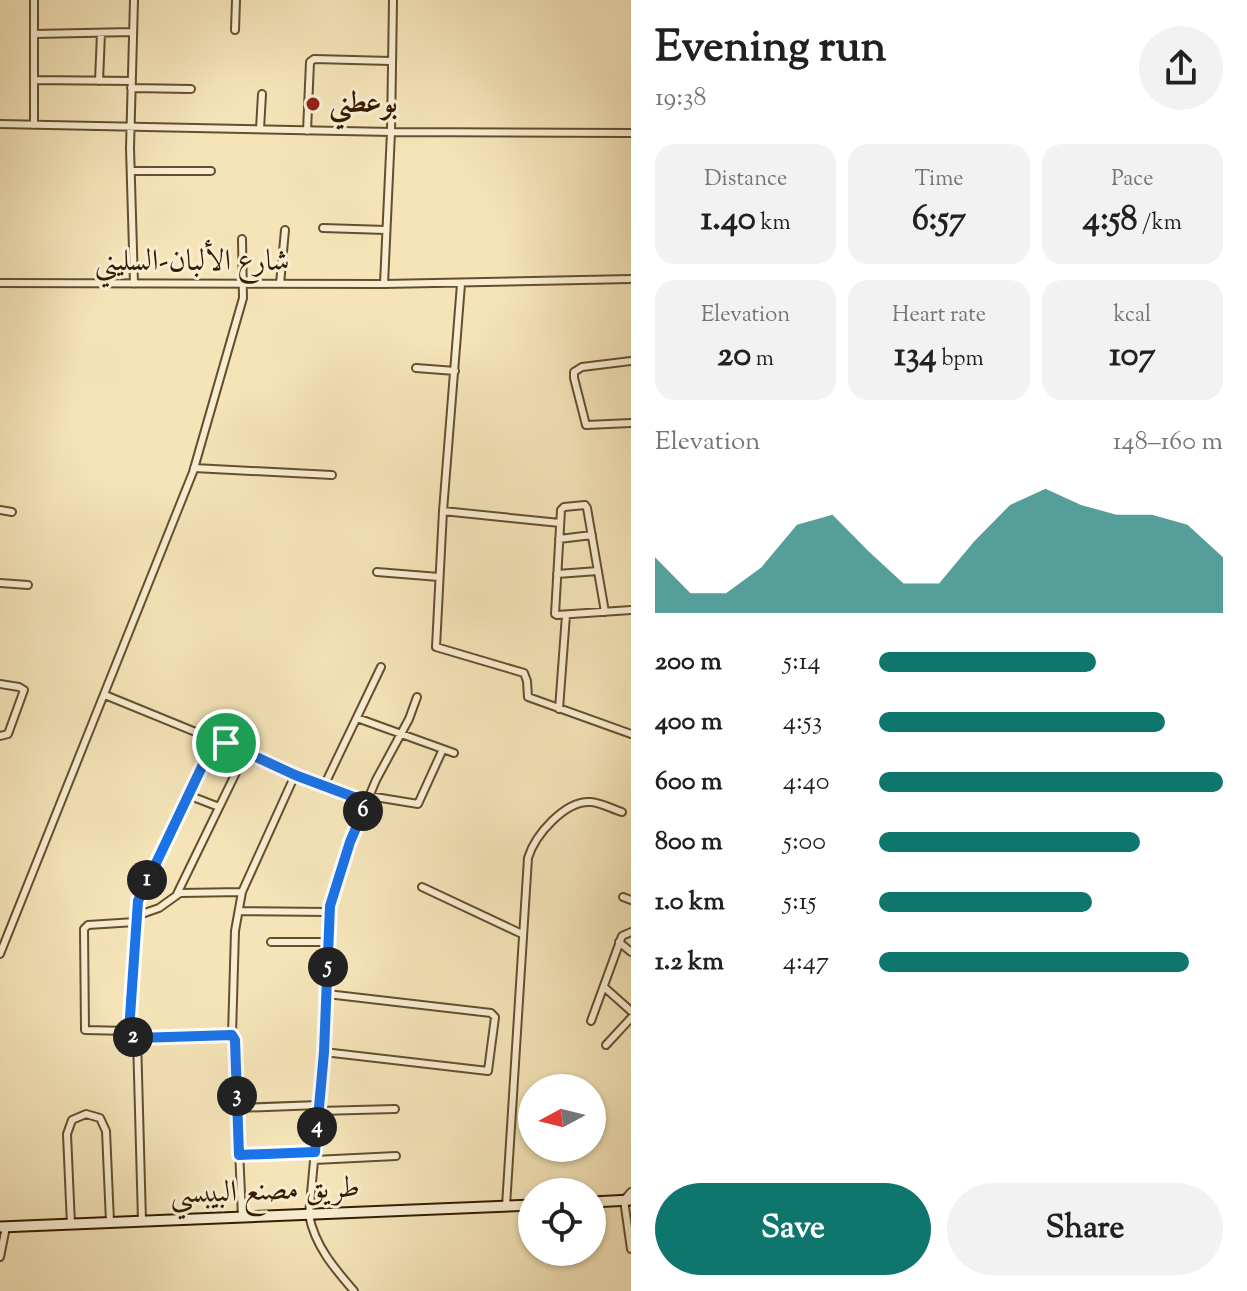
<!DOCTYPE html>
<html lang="en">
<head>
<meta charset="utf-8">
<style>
  body { margin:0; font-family:"Sorts Mill Goudy",Amiri,serif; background:#f2f2f2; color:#202124; height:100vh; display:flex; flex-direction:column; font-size:30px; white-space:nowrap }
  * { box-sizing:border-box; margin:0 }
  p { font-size:26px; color:#757577 }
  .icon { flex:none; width:44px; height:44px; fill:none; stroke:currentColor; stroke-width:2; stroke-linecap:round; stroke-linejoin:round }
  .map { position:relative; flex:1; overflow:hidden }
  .sheet { display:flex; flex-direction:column; background:#fff; width:616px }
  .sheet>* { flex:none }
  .needle { width:52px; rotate:263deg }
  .tools { position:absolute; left:518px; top:1074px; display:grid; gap:16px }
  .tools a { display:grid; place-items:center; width:88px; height:88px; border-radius:50%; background:#fff; box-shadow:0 2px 6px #0004; font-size:40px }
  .pin { position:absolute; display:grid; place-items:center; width:68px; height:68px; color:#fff; margin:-34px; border:4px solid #fff; border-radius:50%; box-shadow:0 2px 8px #0007 }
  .km { position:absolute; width:40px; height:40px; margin:-20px; border-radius:50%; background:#222; color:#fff; font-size:22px; line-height:40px; text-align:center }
  .round { display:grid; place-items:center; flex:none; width:84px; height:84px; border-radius:42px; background:#f2f2f2 }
  .headline { display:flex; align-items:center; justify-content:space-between; height:136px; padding:0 24px }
  h1 { font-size:44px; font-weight:800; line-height:60px }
  .figures { display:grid; grid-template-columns:repeat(3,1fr); gap:12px; height:136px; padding:8px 24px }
  .figures div { display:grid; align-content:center; border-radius:20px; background:#f2f2f2; text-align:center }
  .figures b { font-size:34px; font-weight:800 }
  .figures small { font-size:22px; font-weight:400 }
  .figures p { font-size:22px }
  .chart { height:224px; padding:16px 24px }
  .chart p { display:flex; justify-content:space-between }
  .chart svg { width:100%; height:144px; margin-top:8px; fill:#0f766e; opacity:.7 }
  .button { display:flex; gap:16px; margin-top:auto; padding:16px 24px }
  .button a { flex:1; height:92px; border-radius:48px; background:#0f766e; color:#fff; font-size:32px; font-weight:800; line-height:92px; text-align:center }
  .button a+a { background:#f2f2f2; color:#202124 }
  ul { padding:0 24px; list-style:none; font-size:26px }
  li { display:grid; grid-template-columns:128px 96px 1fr; align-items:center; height:60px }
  li i { height:20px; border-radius:10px; background:#0f766e }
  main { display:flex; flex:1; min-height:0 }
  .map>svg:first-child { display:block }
</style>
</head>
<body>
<main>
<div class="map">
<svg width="631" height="1291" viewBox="0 0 631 1291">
  <rect width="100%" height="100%" fill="#f4e4b8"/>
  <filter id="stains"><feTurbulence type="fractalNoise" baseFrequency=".0025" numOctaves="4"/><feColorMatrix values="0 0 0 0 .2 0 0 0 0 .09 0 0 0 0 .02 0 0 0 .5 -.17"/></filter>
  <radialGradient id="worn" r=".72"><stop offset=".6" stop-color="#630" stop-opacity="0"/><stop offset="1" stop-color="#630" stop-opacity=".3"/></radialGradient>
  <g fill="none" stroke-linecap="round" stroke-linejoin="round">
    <defs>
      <path id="minor" d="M393,0L391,132L384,284L631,279
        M235,30L236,0
        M34,34L133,32
        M34,80L132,81
        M99,81L101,33
        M131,88L191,89
        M0,124L391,132L631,133
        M34,125V0
        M260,129L262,94
        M307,131L310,62L314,59L391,61
        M133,171H211
        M323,228L386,230
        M0,283L384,284
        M134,284L130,148L134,0
        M280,284L285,230
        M461,284L443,511L436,647L524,673L527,681L528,697L631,734
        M631,361L582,367L574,372V378L586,425L631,423
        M416,368L455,371
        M194,468L332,475
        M0,510L12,512
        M443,511L560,523
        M559,539L592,535
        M377,572L439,577
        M557,574L598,571
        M0,583L28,585
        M605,612L587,508L585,505L564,507L561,510L555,614L557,615L631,610
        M0,684L19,687L24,690
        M105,695L367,802
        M559,709L566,615
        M357,718L454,753
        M0,736L8,734L24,690
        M226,743L208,754L138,901L129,1031L137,1038L229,1034L234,1037L242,1217
        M324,786L381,667
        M188,795L219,807
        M369,796L418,804L443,749
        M422,887L522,934
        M177,894L246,752
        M623,897L631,900
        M239,911L329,912L324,1052L309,1215C315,1246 334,1268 354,1291
        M329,912L350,842L376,780L409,719L417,697
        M136,916L159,908L180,893L242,892
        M271,942H328
        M619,942L631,952
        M0,954L193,472L243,298L242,239
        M604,987L631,1011
        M591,1021L622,936L631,932
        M129,1031L85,1030L84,929L88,925L135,922
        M232,1035L235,931L242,892L295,775
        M137,1038L142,1221
        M606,1045L631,1018
        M324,1052L488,1071L495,1017L491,1013L327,994
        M237,1108L319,1105
        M318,1111L395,1109
        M239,1155L315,1152
        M314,1160L396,1156
        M631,1192L624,1200L631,1249
        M506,1206L528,858C535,835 565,800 591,802C602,803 612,809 622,812
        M71,1225L67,1134L72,1120L86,1114L100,1118L106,1131L110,1222
        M0,1257L6,1227"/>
      <path id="secondary" d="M592,1202L631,1200
        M0,1227L532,1205"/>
    </defs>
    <use href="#minor" stroke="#654e2e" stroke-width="10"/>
    <use href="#secondary" stroke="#351c00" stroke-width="13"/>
    <use href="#minor" stroke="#f8edd1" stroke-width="6"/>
    <use href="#secondary" stroke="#f8edd1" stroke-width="9"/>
  </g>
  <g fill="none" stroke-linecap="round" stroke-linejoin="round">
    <defs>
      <path id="route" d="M226,743L295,775L367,802L350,842L330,906L324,1052L315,1152L239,1155L235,1040L232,1035L137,1038L130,1035L129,1031L138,901L208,754Z"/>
    </defs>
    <use href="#route" stroke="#fff" stroke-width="16"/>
    <use href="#route" stroke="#1a73e8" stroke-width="10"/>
  </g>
  <circle fill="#8f2418" stroke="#f8edd1" stroke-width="3" cx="313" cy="104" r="8"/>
  <g text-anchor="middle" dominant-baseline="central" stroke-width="6" stroke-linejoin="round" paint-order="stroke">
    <g font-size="30" font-weight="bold" fill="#351c00" stroke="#f8edd1" text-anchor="start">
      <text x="329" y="104">بوعطني</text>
    </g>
    <g font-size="30" fill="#351c00" stroke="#f8edd1">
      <text x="192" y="262">شارع الألبان-السليني</text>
      <text transform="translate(265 1192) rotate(-2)">طريق مصنع البيبسي</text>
    </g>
  </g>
  <rect width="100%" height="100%" filter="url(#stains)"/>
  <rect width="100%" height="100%" fill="url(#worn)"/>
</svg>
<div class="tools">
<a><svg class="needle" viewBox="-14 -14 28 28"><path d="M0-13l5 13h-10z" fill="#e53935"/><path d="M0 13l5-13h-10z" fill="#757577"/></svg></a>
<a><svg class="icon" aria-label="locate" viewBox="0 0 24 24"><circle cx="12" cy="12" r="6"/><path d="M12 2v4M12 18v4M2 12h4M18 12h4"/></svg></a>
</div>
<div class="pin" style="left:226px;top:743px;background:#1e9e55"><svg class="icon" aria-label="arrive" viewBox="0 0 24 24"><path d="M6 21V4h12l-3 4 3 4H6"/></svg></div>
<b class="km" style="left:147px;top:880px">1</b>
<b class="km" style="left:133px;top:1037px">2</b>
<b class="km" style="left:237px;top:1096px">3</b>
<b class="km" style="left:317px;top:1127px">4</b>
<b class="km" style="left:328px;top:967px">5</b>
<b class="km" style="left:363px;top:811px">6</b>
</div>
<section class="sheet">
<div class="headline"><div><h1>Evening run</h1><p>19:38</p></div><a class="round"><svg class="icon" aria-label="share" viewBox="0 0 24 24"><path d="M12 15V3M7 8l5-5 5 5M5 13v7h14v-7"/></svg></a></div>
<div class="figures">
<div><p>Distance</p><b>1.40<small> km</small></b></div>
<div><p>Time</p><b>6:57</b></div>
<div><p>Pace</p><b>4:58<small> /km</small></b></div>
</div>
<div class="figures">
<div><p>Elevation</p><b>20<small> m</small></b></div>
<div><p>Heart rate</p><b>134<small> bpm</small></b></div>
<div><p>kcal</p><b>107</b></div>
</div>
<div class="chart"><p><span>Elevation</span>148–160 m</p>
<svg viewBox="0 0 160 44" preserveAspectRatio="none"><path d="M0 44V27L10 38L20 38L30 30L40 17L50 14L60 25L70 35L80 35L90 22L100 11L110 6L120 11L130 14L140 14L150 17L160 27V44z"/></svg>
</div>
<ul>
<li><b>200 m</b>5:14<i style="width:63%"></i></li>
<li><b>400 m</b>4:53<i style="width:83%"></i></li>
<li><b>600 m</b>4:40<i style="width:100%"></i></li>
<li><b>800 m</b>5:00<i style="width:76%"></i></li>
<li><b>1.0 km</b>5:15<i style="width:62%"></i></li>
<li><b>1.2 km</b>4:47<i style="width:90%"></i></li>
</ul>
<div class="button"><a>Save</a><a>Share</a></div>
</section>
</main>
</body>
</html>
